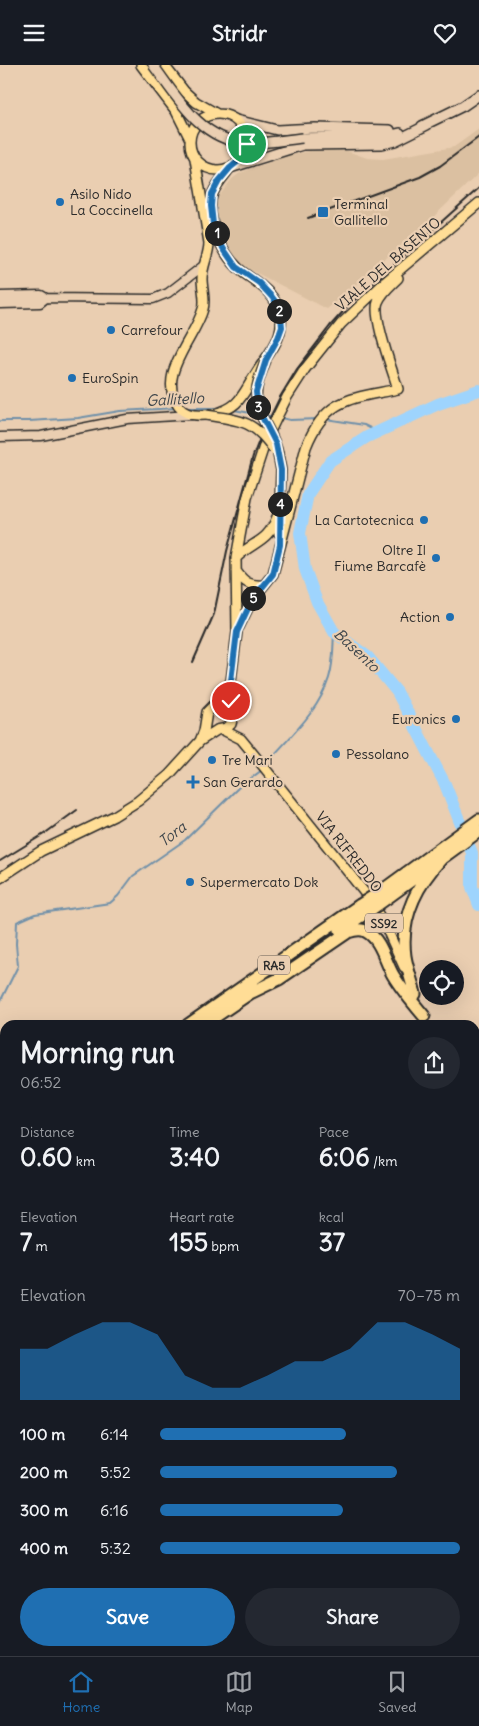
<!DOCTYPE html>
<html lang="en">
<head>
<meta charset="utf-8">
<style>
  body { margin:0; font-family:Delius,sans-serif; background:#242831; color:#f1f3f6; height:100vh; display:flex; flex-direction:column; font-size:19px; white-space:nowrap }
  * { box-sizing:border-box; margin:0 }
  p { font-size:16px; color:#9ea1a6 }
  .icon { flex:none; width:28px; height:28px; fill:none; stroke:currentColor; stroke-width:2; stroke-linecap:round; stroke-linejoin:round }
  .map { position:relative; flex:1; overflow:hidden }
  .side { position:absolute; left:0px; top:955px; width:480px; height:636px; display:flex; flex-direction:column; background:#171b24; border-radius:15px 15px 0 0; box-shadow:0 5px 20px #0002 }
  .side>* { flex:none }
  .fabs { position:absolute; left:419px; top:895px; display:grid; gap:10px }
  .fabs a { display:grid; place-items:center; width:45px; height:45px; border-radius:50%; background:#171b24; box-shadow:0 5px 20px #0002; font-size:25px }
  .pin { position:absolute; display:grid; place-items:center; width:42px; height:42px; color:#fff; margin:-21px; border:2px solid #fff; border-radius:50%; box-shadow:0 1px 5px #0007 }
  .km { position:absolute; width:25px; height:25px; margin:-12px; border-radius:50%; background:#222; color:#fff; font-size:14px; line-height:25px; text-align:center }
  .round { display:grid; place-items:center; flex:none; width:52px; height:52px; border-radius:26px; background:#242831 }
  .headline { display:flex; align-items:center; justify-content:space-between; height:85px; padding:0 20px }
  h1 { font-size:28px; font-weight:800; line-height:38px }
  .figures { display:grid; grid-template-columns:repeat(3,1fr); gap:8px; height:85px; padding:5px 20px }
  .figures div { display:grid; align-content:center }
  .figures b { font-size:25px; font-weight:800 }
  .figures small { font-size:14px; font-weight:400 }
  .figures p { font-size:14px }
  .chart { height:140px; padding:10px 20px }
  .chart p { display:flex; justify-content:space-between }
  .chart svg { width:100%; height:90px; margin-top:5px; fill:#1f6fb2; opacity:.7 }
  .button { display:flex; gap:10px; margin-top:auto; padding:10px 20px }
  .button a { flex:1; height:58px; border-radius:30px; background:#1f6fb2; color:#fff; font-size:20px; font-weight:800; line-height:58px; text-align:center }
  .button a+a { background:#242831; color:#f1f3f6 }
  ul { padding:0 20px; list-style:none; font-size:16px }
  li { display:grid; grid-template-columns:80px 60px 1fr; align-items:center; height:38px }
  li i { height:12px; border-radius:6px; background:#1f6fb2 }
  header { display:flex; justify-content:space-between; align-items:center; height:65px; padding:0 20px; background:#171b24; font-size:22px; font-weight:800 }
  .menu { display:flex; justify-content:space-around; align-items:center; height:70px; border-top:1px solid #363941; background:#171b24; font-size:14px; color:#9ea1a6 }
  .menu a { display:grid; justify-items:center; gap:2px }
  .menu .current { color:#1f6fb2 }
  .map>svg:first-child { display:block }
</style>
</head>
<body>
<header><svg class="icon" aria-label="menu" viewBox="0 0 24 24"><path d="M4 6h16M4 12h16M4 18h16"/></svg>Stridr<svg class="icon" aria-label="heart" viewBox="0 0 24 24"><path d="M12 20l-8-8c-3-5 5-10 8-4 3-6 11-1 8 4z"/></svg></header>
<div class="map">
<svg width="479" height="1591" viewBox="0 0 479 1591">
  <rect width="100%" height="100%" fill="#eaceb1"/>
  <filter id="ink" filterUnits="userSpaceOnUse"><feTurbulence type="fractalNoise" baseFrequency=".02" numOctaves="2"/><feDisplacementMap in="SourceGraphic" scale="10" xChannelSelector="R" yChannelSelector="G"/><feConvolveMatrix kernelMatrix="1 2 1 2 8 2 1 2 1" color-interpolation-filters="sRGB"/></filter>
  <g filter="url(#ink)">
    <path fill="#dbc0a1" d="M479,64V108L426,159L327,244L239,199L225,181L217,161L216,135L232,114L240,108L290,90L320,84L347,86L367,93L383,94L454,82Z"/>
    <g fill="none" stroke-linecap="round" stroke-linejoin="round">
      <path stroke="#7090a9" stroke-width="2" d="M184,343H219
        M234,345L256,349
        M264,350L274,352
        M281,353L290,355L318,354
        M326,354L364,360L378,367
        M0,356H29L78,353L120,346L177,343
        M266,699C289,672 318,648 329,613C334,598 333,581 334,567
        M0,937L18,901L16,879L17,857L35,849L110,838L118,831L133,811L185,775L238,723L262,705"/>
      <path stroke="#9ed4fd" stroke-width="12" d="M479,325L438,339L367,372L330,396L308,429L300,468L305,504L317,537L334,567L368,592L397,627L445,719L472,788V822L479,840"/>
      <defs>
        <path id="tertiary" d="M0,231L41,230L46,233L153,234L168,228L203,201
          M0,239L40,238L46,233
          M0,372L41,371L127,354L191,350"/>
        <path id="secondary" d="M236,55L277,65L315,63L390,65
          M422,61L463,41L479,30
          M302,73C334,71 371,76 400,68
          M230,103L303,80L382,79L395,76L427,60"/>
        <path id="primary" d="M141,0L176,46L190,74
          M164,0L184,26L196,37L217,49
          M190 77a28 28 0 1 1 56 0a28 28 0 1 1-56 0Z
          M195,94L209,178C209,190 202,201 202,214C202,224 206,235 203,244C195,274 155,310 179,342C186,352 201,351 213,349C240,343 242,330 255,310C261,300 268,291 274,281C288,257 281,236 259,219C252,213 244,209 238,203C222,188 204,150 213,128C217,118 224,111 230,103
          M278,389L281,405L279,468
          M236,493C253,476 268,478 277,452
          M236,506C244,517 249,521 263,520
          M239,562L252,535L273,509L306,382C326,332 351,334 398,324C393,307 372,251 378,237C382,227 391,220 398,213
          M223,665L241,674L255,691L364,827L385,860L404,902
          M200,676L204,666L207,647L220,634L230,618
          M0,813L41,786L114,751L138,736L169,710L200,676L217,665L227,663L231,659L233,651L231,616L237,567L236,493L247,433L266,375L276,354L287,332L305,304L341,259L384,218L479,138
          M475,1080L479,1097"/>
        <path id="motorway" d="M383,825L479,755
          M387,833L479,766
          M340,865L366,848
          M248,929L279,914L348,867C354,865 361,863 367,867C381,875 385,896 393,910C402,925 413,938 424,951
          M415,929C412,916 407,904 405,891C400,853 416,821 441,794
          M188,960L360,840
          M203,960L253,926
          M0,1073L5,1072"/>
      </defs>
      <use href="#tertiary" stroke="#2b2b2b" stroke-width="11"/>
      <use href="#secondary" stroke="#2b2b2b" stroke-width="12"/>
      <use href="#primary" stroke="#2b2b2b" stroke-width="12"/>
      <use href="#motorway" stroke="#2b2b2b" stroke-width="15"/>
      <use href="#tertiary" stroke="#eaceb1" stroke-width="8"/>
      <use href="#secondary" stroke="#eaceb1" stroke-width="9"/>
      <use href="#primary" stroke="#ffdd96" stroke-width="9"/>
      <use href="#motorway" stroke="#ffdd96" stroke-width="11"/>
      <path stroke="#2b2b2b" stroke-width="2" d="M308,153L420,112L440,101L479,72
        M193,597L214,549L227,486L253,391L260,373L280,332L297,304L330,261L349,240L479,123
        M0,796L44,769L77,745"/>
      <defs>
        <path id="secondary-bridge" d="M153,0C177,32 200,74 244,78C264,79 284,75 302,73"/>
        <path id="primary-bridge" d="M266,295C260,311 252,328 259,345C265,361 275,372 278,389
          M206,350C240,355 254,355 274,385"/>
        <path id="motorway-bridge" d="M360,840L383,825
          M366,848L387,833"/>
      </defs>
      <use href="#secondary-bridge" stroke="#2b2b2b" stroke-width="12" stroke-linecap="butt"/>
      <use href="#primary-bridge" stroke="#2b2b2b" stroke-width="12" stroke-linecap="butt"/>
      <use href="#motorway-bridge" stroke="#2b2b2b" stroke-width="15" stroke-linecap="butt"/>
      <use href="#secondary-bridge" stroke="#eaceb1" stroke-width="9"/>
      <use href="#primary-bridge" stroke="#ffdd96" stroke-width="9"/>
      <use href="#motorway-bridge" stroke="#ffdd96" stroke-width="11"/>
    </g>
  </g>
  <g fill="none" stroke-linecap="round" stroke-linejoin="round" filter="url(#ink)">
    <defs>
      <path id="route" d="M231,636V616L237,567L252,535L273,509L280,480L281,405L276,379L258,344L256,327L266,295L278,273L282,262L281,252L278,240L272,232L259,218L236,202L223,183L213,159L211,141L212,129L219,116L230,103L241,94L247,79"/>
    </defs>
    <use href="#route" stroke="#fff" stroke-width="10"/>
    <use href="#route" stroke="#1f6fb2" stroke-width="6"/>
  </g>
  <g fill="#1f6fb2" stroke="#eaceb1" stroke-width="2">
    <circle cx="60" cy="137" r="5"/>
    <rect x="317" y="141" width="12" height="12" rx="2.5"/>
    <circle cx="111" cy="265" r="5"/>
    <circle cx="72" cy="313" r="5"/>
    <circle cx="424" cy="455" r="5"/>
    <circle cx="436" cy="493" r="5"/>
    <circle cx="450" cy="552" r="5"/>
    <circle cx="456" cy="654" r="5"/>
    <circle cx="336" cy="689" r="5"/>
    <circle cx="212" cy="695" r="5"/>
    <path d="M190.5 709.5h5v5h5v5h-5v5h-5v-5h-5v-5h5z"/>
    <circle cx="190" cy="817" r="5"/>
  </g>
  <g text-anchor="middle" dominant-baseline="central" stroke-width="4.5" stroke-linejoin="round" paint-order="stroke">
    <g fill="#eaceb1" stroke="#645c53" stroke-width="1">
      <rect x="365" y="848.5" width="38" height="19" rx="4"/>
      <rect x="258" y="890.5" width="32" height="19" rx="4"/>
    </g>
    <g font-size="12" font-weight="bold" fill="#2b2b2b">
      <text x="384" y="858">SS92</text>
      <text x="274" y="900">RA5</text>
    </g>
    <g font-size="14" fill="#2b2b2b" stroke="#eaceb1" text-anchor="start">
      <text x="70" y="129">Asilo Nido<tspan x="70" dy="16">La Coccinella</tspan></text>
      <text x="334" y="139">Terminal<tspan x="334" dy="16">Gallitello</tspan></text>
      <text x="121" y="265">Carrefour</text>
      <text x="82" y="313">EuroSpin</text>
      <text x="414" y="455" text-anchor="end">La Cartotecnica</text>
      <text x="426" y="485" text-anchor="end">Oltre Il<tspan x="426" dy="16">Fiume Barcafè</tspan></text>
      <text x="440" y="552" text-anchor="end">Action</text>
      <text x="446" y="654" text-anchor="end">Euronics</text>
      <text x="346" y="689">Pessolano</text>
      <text x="222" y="695">Tre Mari</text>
      <text x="203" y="717">San Gerardo</text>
      <text x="200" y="817">Supermercato Dok</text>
    </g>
    <g font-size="14" fill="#2b2b2b" stroke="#eaceb1">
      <text transform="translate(388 199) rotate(-41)">VIALE DEL BASENTO</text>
      <text transform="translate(349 787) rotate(52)">VIA RIFREDDO</text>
    </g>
    <g font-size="15" font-style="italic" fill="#3c444a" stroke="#eaceb1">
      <text transform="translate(175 334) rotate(-3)">Gallitello</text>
      <text transform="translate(357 585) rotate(43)">Basento</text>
      <text transform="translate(172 769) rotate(-38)">Tora</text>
    </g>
  </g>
</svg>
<div class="fabs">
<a><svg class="icon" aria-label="locate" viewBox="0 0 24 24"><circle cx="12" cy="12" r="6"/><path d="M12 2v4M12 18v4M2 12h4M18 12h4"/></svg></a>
</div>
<div class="pin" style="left:247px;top:79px;background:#1e9e55"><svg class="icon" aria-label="arrive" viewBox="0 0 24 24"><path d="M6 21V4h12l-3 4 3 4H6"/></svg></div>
<div class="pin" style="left:231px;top:636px;background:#d93025"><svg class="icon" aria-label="check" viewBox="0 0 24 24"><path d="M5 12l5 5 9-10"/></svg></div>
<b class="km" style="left:217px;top:168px">1</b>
<b class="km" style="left:279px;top:246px">2</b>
<b class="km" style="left:258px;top:342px">3</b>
<b class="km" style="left:280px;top:439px">4</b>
<b class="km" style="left:253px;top:533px">5</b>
<section class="side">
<div class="headline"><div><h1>Morning run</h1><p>06:52</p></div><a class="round"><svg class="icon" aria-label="share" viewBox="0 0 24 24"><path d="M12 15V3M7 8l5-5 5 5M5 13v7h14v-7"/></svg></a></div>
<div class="figures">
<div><p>Distance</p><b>0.60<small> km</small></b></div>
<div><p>Time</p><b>3:40</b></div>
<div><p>Pace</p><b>6:06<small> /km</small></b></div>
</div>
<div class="figures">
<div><p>Elevation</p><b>7<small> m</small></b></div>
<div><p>Heart rate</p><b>155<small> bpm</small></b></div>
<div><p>kcal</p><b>37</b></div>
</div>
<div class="chart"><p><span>Elevation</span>70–75 m</p>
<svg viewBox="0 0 160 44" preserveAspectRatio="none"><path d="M0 44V19L10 19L20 12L30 6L40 6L50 12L60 32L70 38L80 38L90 32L100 25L110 25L120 19L130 6L140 6L150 12L160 19V44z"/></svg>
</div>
<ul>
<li><b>100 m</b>6:14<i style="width:62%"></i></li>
<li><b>200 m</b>5:52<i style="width:79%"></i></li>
<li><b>300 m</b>6:16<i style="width:61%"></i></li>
<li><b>400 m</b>5:32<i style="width:100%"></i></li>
</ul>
<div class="button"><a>Save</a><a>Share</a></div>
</section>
</div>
<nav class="menu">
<a class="current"><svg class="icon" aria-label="home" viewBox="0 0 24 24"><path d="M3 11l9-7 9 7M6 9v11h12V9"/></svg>Home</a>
<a><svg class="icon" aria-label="map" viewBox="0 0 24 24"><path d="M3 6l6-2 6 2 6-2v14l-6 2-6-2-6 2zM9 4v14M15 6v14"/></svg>Map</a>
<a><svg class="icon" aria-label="saved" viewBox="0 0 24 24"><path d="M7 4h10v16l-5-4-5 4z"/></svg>Saved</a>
</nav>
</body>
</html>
